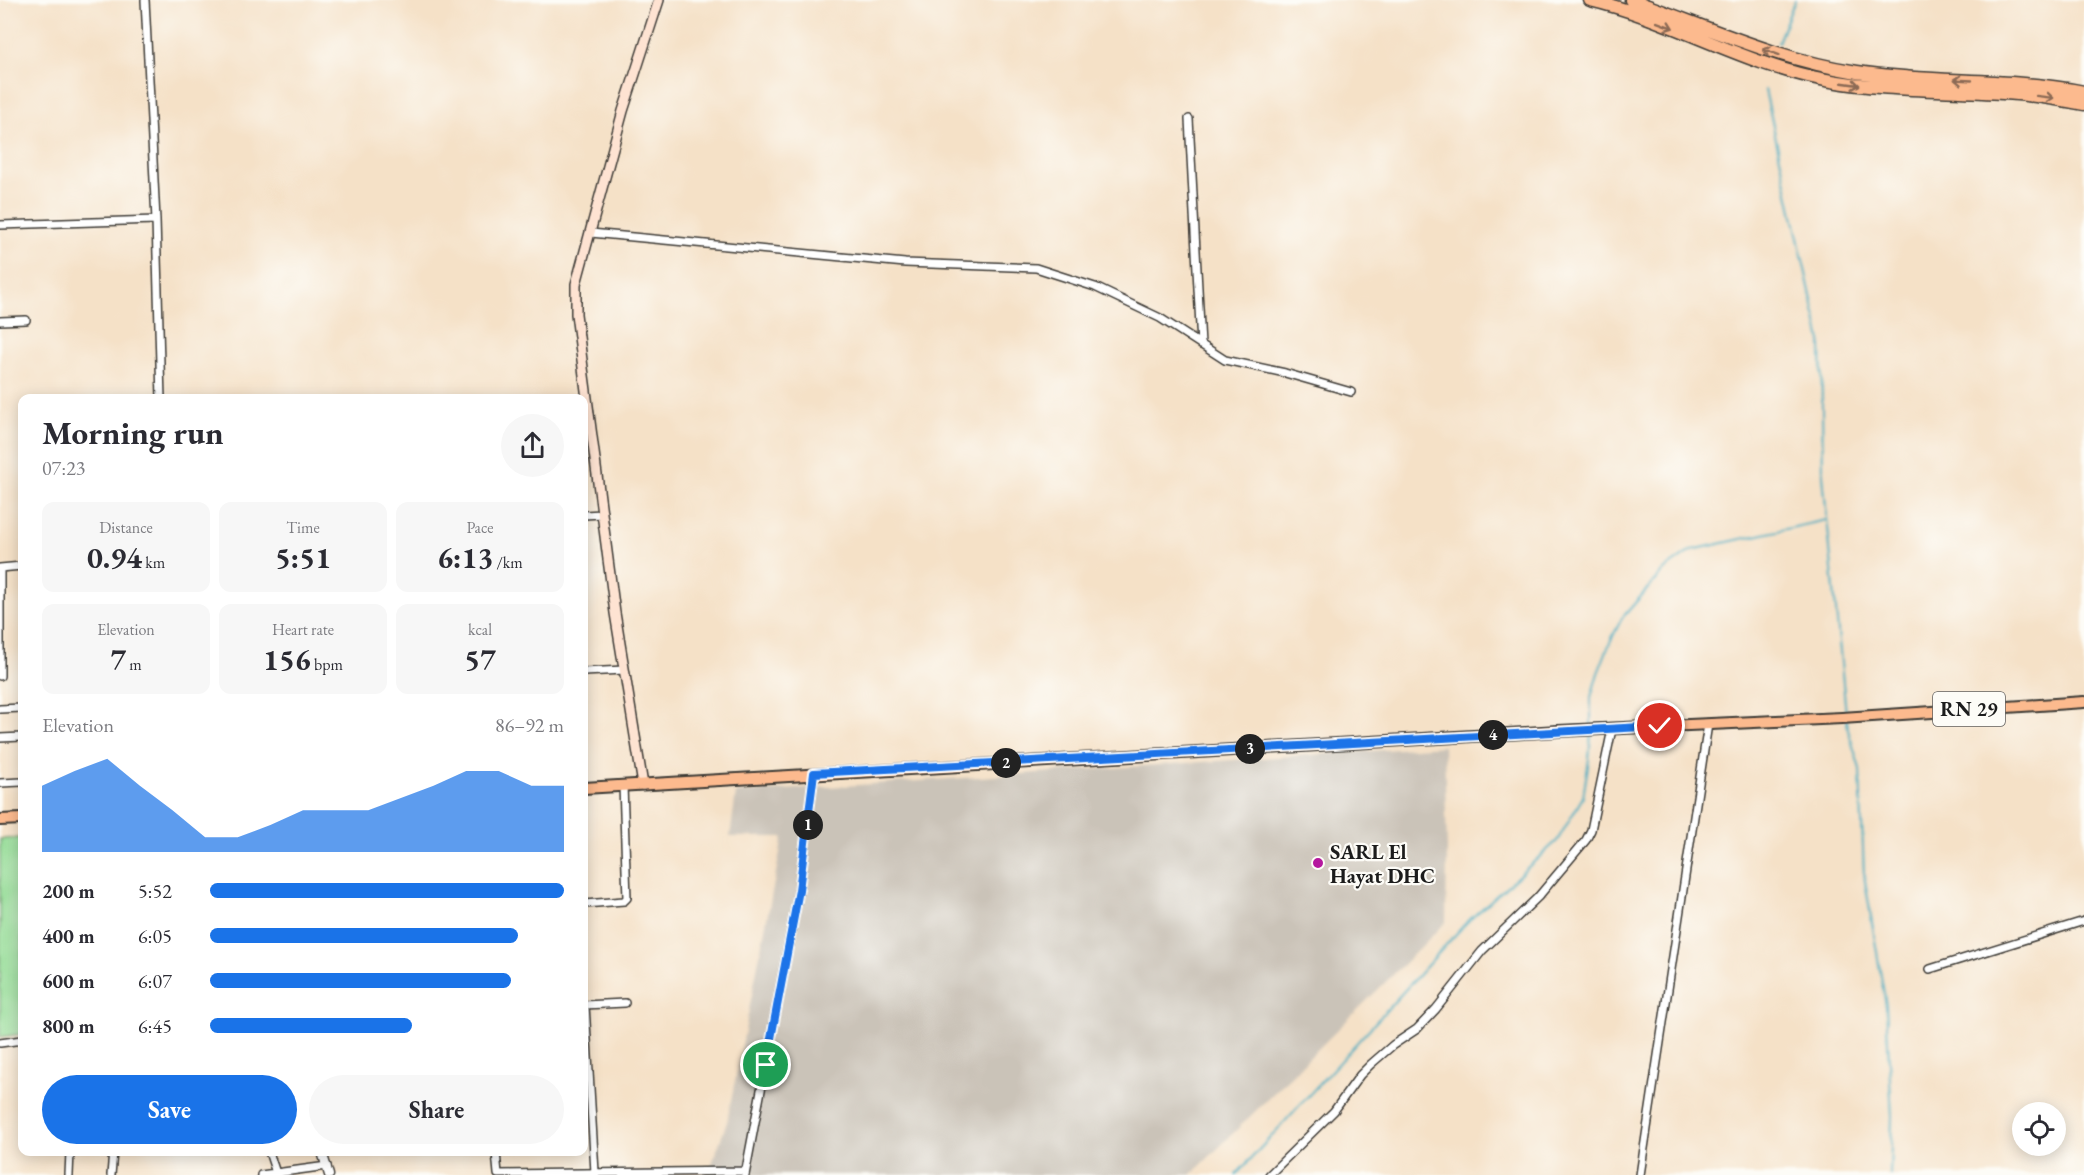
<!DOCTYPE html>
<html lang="en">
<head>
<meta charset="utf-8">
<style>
  body { margin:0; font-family:"EB Garamond",serif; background:#f7f7f7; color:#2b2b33; height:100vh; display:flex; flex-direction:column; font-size:22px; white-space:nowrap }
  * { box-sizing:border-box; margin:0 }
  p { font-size:20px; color:#7c7c81 }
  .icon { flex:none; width:33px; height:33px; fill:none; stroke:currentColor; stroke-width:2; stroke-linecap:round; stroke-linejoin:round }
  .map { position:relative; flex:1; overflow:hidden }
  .drawer { position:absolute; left:18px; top:394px; width:570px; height:762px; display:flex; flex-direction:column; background:#fff; border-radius:12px; box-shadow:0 3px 15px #0003 }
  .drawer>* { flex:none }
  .tools { position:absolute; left:2012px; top:1102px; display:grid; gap:12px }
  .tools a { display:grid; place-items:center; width:54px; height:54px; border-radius:50%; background:#fff; box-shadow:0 3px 15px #0003; font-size:30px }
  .pin { position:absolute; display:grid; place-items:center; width:51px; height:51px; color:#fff; margin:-26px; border:3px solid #fff; border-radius:50%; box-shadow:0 2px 6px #0007 }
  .km { position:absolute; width:30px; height:30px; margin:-15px; border-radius:50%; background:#222; color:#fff; font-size:16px; line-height:30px; text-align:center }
  .round { display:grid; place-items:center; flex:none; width:63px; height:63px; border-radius:32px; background:#f7f7f7 }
  .overview { display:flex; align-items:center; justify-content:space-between; height:102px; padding:0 24px }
  h1 { font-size:33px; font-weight:700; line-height:45px }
  .figures { display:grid; grid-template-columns:repeat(3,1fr); gap:9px; height:102px; padding:6px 24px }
  .figures div { display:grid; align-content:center; border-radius:12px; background:#f7f7f7; text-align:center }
  .figures b { font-size:30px; font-weight:700 }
  .figures small { font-size:16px; font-weight:400 }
  .figures p { font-size:16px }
  .chart { height:168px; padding:12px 24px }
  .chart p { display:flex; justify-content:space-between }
  .chart svg { width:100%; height:108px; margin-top:6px; fill:#1a73e8; opacity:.7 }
  .cta { display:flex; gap:12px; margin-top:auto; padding:12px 24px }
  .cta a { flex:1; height:69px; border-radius:36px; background:#1a73e8; color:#fff; font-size:24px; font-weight:700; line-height:69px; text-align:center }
  .cta a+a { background:#f7f7f7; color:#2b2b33 }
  ul { padding:0 24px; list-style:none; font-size:20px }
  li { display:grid; grid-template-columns:96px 72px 1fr; align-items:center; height:45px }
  li i { height:15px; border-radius:8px; background:#1a73e8 }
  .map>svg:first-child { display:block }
</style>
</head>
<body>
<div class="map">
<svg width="2084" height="1175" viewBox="0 0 2084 1175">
  <rect width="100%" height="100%" fill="#fdfcf7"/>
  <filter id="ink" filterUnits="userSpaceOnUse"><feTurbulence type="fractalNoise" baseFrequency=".0167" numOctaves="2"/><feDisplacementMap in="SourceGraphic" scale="12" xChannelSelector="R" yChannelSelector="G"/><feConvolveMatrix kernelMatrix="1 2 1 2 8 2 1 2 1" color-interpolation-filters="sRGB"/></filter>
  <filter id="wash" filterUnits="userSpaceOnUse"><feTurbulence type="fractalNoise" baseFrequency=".008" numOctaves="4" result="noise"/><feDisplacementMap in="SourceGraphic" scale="24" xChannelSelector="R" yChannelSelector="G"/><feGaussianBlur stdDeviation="1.35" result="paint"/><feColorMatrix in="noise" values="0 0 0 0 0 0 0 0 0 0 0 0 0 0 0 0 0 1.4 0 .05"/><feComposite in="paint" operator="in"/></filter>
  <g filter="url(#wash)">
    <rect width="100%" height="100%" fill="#f5e1c7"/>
    <path fill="#cac3b8" d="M1444,746L1447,848L1446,922L1191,1175H708L727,1122L783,837H730L736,793Z"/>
    <path fill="#96dd98" stroke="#597c5a" stroke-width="1.5" d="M22,838V1034L0,1037V839Z"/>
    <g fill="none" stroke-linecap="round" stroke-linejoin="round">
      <path stroke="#41abc1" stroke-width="2" d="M1778,42L1795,0
        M1765,90L1821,341L1823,476L1846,714
        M1847,720L1848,730L1860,769L1864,875L1886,1006L1892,1117L1890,1175
        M1591,725V697L1598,673L1611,640L1622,618L1664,570L1692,550L1826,520
        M1236,1175L1466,923L1557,841L1583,797L1589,759L1591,733"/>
    </g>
  </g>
  <g filter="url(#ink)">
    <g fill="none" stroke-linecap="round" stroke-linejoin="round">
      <defs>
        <path id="minor" d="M145,0L156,220
          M1189,119L1201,345
          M0,225L156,220L161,399
          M591,233L905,263L1036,268L1095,287L1160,318L1225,360L1285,373L1351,392
          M0,321L26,320
          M584,515L602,514
          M0,568L22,566
          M584,672L624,670
          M0,676V568
          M0,709L22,708
          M0,738L22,737
          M0,783L22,782
          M584,904L624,901L627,898L623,786
          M1930,969L2084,921
          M584,1005L625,1003
          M585,1005L595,1172
          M0,1043L22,1040
          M269,1152L276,1173
          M496,1152L498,1174L745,1171
          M69,1175L70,1152
          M111,1175L113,1152
          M261,1175L327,1166
          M745,1175L799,889L814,773
          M1269,1175L1334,1111L1360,1075L1371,1064L1393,1045L1417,1029L1436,1009L1482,951L1538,897L1586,840L1591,830L1612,729
          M1640,1175L1708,724"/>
        <path id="tertiary" d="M322,1152L329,1175"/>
        <path id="secondary" d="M643,785L615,613L576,314V284L623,111L659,0"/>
        <path id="primary" d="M584,788L1558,731L1842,718L2084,702
          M0,820L22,819"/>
        <path id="trunk" d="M1590,0C1671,19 1744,65 1826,80C1884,91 1944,89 2003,93C2030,94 2057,99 2084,104
          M1631,0C1705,26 1778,60 1857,72C1932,84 2009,77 2084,92"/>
      </defs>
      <use href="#minor" stroke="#3d3a36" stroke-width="10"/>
      <use href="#tertiary" stroke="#3d3a36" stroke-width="11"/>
      <use href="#secondary" stroke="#3d3a36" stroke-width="12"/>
      <use href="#primary" stroke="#3d3a36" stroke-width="14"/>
      <use href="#trunk" stroke="#3d3a36" stroke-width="15"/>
      <use href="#minor" stroke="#fff" stroke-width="7"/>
      <use href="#tertiary" stroke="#fff" stroke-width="8"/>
      <use href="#secondary" stroke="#fee3d2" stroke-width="9"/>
      <use href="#primary" stroke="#fcba8e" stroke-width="10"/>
      <use href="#trunk" stroke="#fcba8e" stroke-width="12"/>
    </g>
    <defs><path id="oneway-shaft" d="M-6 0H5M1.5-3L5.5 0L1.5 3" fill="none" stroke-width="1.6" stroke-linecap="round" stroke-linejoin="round" transform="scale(1.5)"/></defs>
    <g stroke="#8c6b55">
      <use href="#oneway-shaft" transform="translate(1665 25) rotate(21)"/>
      <use href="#oneway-shaft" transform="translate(1771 52) rotate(-160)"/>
      <use href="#oneway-shaft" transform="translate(1963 80) rotate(-177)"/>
      <use href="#oneway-shaft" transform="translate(1851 84) rotate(8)"/>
      <use href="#oneway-shaft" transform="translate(2045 97) rotate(7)"/>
    </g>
  </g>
  <g fill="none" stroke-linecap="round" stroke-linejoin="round" filter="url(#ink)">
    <defs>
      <path id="route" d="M766,1065L799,890L814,773L1660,726"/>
    </defs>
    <use href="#route" stroke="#fff" stroke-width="12"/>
    <use href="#route" stroke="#1a73e8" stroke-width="8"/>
  </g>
  <circle fill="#b5179e" stroke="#fdfcf7" stroke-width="2" cx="1318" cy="863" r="6"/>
  <g text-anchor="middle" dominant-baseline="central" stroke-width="4.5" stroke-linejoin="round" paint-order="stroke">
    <rect fill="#fdfcf7" stroke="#605f5e" stroke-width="1.5" x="1933" y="692" width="72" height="34" rx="4.5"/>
    <g font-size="20" font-weight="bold" fill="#1c1c1c">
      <text x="1969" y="709">RN 29</text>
    </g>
    <g font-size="21" font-weight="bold" fill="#1c1c1c" stroke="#fdfcf7" text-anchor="start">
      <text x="1330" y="851">SARL El<tspan x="1330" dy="24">Hayat DHC</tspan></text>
    </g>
  </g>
</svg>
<div class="tools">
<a><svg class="icon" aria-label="locate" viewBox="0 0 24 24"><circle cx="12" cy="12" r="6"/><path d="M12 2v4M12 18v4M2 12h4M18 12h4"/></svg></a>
</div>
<div class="pin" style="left:766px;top:1065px;background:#1e9e55"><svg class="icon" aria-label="arrive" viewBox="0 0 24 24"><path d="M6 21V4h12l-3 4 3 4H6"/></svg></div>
<div class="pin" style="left:1660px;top:726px;background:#d93025"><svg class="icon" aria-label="check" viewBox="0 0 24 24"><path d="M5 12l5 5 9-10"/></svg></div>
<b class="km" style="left:808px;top:825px">1</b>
<b class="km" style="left:1006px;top:763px">2</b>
<b class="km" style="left:1250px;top:749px">3</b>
<b class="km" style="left:1493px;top:735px">4</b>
<section class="drawer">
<div class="overview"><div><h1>Morning run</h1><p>07:23</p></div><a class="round"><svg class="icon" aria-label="share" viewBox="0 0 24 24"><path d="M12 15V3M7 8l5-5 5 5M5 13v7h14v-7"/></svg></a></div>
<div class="figures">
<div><p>Distance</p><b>0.94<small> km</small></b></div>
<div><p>Time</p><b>5:51</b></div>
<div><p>Pace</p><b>6:13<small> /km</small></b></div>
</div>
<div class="figures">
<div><p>Elevation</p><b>7<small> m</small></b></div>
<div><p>Heart rate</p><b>156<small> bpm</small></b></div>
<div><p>kcal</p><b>57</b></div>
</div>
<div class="chart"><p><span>Elevation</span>86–92 m</p>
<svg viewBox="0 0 160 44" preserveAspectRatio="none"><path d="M0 44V17L10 11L20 6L30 17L40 27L50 38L60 38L70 33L80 27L90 27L100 27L110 22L120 17L130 11L140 11L150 17L160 17V44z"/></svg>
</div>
<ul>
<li><b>200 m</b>5:52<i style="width:100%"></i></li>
<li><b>400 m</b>6:05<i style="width:87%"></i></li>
<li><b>600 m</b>6:07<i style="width:85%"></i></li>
<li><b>800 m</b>6:45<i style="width:57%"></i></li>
</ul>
<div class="cta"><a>Save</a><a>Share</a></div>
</section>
</div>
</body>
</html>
